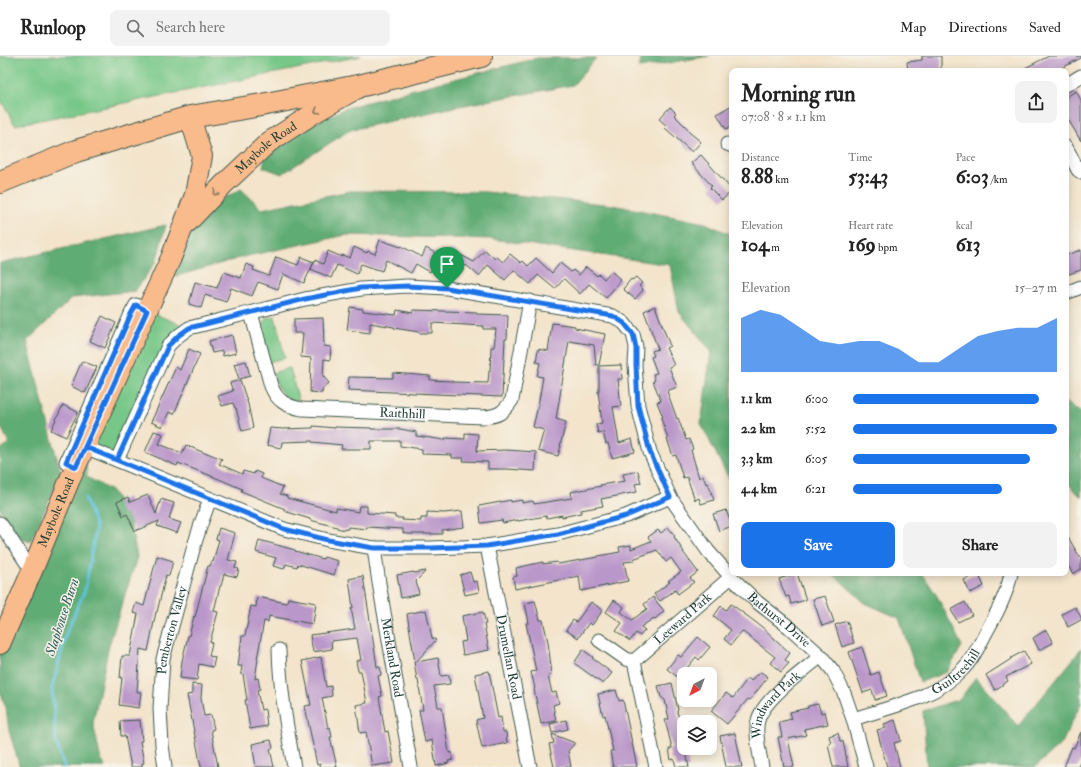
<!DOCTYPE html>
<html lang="en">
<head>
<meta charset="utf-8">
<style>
  body { margin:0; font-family:"IM FELL Double Pica",serif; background:#f2f2f2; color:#222; height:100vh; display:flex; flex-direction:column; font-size:15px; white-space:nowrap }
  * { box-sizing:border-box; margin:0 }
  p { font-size:13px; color:#767676 }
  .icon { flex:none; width:22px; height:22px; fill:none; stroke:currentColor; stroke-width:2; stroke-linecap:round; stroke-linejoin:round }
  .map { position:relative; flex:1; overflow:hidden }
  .panel { position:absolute; left:729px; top:12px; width:340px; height:508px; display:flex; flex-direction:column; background:#fff; border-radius:8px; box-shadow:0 2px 10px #0003 }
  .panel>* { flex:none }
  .needle { width:26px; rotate:221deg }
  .buttons { position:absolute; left:677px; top:611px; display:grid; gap:8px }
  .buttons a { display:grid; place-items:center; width:40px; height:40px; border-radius:8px; background:#fff; box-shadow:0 2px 10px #0003; font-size:20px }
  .pin { position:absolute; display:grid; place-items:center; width:34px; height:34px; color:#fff; margin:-41px -17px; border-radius:50% 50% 50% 0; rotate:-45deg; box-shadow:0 0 4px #0007 }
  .pin .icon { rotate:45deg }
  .round { display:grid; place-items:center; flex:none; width:42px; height:42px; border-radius:8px; background:#f2f2f2 }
  .head { display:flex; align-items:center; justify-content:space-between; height:68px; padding:0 12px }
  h1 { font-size:22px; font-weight:700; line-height:30px }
  .stats { display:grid; grid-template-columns:repeat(3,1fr); gap:6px; height:68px; padding:4px 12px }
  .stats div { display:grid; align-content:center }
  .stats b { font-size:20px; font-weight:700 }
  .stats small { font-size:11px; font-weight:400 }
  .stats p { font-size:11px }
  .chart { height:112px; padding:8px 12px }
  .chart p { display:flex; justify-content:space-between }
  .chart svg { width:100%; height:72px; margin-top:4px; fill:#1a73e8; opacity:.7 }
  .cta { display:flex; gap:8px; margin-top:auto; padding:8px 12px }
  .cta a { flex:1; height:46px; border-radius:8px; background:#1a73e8; color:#fff; font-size:16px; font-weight:700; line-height:46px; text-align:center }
  .cta a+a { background:#f2f2f2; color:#222 }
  ul { padding:0 12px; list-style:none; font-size:13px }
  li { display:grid; grid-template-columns:64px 48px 1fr; align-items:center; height:30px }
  li i { height:10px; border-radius:5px; background:#1a73e8 }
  header { display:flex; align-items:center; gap:24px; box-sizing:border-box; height:56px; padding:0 20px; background:#fff; border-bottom:1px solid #e0e0e0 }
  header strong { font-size:19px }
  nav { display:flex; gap:22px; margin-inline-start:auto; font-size:14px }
  .search { width:280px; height:36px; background:#f2f2f2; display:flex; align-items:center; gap:10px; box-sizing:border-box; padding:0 14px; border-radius:8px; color:#767676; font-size:15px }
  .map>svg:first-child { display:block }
</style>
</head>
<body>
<header>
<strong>Runloop</strong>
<div class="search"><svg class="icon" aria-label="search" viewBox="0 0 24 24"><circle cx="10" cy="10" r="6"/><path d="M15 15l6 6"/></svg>Search here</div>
<nav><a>Map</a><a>Directions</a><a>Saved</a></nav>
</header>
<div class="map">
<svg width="1081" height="711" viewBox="0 0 1081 711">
  <rect width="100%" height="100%" fill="#f7f3e8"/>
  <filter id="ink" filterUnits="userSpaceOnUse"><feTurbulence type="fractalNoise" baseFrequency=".025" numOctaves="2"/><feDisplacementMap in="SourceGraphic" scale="8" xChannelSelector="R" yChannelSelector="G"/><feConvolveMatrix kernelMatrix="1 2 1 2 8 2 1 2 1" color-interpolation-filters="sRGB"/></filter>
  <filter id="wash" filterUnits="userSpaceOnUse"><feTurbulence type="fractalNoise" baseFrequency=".012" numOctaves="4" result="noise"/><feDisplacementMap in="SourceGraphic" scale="16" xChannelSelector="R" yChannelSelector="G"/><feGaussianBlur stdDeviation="0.9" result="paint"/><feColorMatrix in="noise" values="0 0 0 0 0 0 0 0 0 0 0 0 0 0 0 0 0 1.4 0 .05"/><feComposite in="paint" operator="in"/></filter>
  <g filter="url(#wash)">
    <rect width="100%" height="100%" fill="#f3e4cb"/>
    <path fill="#77c788" stroke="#4b825e" d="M0,0H361L15,69L0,43Z
      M147,255L189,272L178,280L117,404L85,391Z
      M275,260L285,302L268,306L261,275L266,262Z
      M290,312L299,346C279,342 280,333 272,317Z"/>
    <path fill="#61ac74" stroke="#407454" d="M642,0H709L639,12Z
      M538,2H596L573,29L459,50L350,74L282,118L263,111L265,101L303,73L346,52L411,34Z
      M241,133L262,153L350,135L486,136L613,149L705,167L732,179V429L701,368L711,295L679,256L670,209L492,183L346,179L247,200L162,224L183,172L223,143Z
      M166,169L156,206L135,235L72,242L27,285L61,418L30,486L18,480L0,453V394L9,387L0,369V207Z
      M1066,346L1081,357V441L1066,426Z
      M85,391L87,421L113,436L130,465L137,501L109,589L93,666L100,700L105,711H20L9,675L6,652L0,635V586Z
      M832,517H922L937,540L962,590L947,616L920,626L899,562L865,547Z
      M1081,592V647L1062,687L1035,711H927L923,655L960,643L976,621L1018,670L1075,601Z"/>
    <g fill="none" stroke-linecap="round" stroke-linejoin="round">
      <path stroke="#60c3de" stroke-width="3" d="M64,711L56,686L52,632L67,575L85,534L96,471L85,442"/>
    </g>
    <g id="blocks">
      <path fill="#ba97ca" d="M922,0H941V14L931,15H908L907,6L922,4Z
        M1049,0H1081V2L1056,15H1019Z
        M1076,35L1081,44V85L1066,60V41Z
        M732,49V70L726,73L717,58Z
        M670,51L676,57L674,59L690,75L689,76L701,86L692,96L665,72L667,70L659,63Z
        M701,99L732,134V135L722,144L710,132L712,130L691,107Z
        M380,184L401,191V190L422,201L426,192L446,203L451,194L474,206L485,194L495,203L497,201L503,206L510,198L521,207L523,205L528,210L536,202L552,217L560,207L571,216L573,214L579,219L586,211L597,220L599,218L604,223L611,215L621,224L606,242L589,228L580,238L564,223L555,233L538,219L530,228L514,214L505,224L488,209L479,220L466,209L462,216L457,213L455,218L440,210L438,214L433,211L430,216L416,208L411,217L386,204L382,215L361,208L357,218L337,209L331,222L311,213L315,204L323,208L328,195L342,201V199L350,202L354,191L367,197L368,195L375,198Z
        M1081,194V214L1066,219V199Z
        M276,201L298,209L301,201L314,206L304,227L283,218L278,233L258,226L252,240L231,232L226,246L205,239L201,252L189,248L195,226L217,232L222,219H223L224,216L241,222L246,208L254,211L253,214L269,220Z
        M636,221L642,227L639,230L643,234L635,243L623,233L631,223L632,224Z
        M655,250L670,290L666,292L674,309L669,311L677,331L667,335L677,363L678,362L686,384L689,383L693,393L691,394L699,422L703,420L706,428L708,427L714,444L701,448L699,442L695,444L687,421L683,422L676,399L673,400L667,383H668L661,362L663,361L657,346L661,345L653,325L655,324L653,318L657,317L651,301L654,300L652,295L658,293L644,255Z
        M350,251L363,253V255L396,259L397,254L413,257V254L444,255L477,256V258L508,259L507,283H505L502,341L348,334L349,321L393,322V317L430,320V324L452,325V326L488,327L489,315H490L491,291H494L496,273H483V270L432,267V277H419V276L394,272V271L370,267V277L347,274Z
        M102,260L116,267L105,292L90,285Z
        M323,262L324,290L331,291L330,304L324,303L323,320L329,327L323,332L322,337L310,336L311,302L301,301L303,277H294V263Z
        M552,267L575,270V272L605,278L599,309H596L594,289L569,285L556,363L566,366L560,390H561L558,400L538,395L544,374L533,371L538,350L543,321L537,320L540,307L536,306L538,293L548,295Z
        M232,279L236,297L223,300L222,295L212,297L209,285Z
        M189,293L200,298L174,358L169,356L162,371L151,366L176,311L180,314Z
        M82,305L97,311L85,337L71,330Z
        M246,305L250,320L239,323L234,308Z
        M621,309L622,323H618L621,350L613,351L619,387L632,383L635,396L612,402L608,387L606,388L603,376L598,377L596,368L602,367L598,335H599V310Z
        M240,324L248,348L253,372L242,375L236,352H235L233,347L222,350L218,340L233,335L230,327Z
        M63,349L78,356L66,381L51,374Z
        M313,370L335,372V371L371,372V373H400L416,376V380L445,384V382L465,383V377L478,378L477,395L506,394L536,396L535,415L507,413H488V406L463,405L464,402H452V399L422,398V393L400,390V385H371V393H341L342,389L312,386V385L282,386L281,392L267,389L270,372L283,373L313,372Z
        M154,375L163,378L159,388L182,397L186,389L207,398V397L222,403L219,408L242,418L243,415L254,418L255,415L262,418L261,422L283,431L280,438L287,440V442L336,455V452L358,456L359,450H367V457L395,459V462H403L402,464L421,465V462H427V456L444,457L462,455L464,471L442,474V478H407L403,477V473L367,471V473L348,471V473H345V474L337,472V471L310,464V463L284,455L285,453L241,435L242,433L219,423L178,407L177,410L145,396Z
        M638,415L641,427L635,428L637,436L601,443L603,450L581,454V457L562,461V459L547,462L546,460L518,465V464L503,467L502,464L481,467L479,450L511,444V446L522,444V447L533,445L534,448L572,442L571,436L601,430L600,429L625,425L623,418Z
        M148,439L156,458L161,443L174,447L169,463L181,467L177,477L157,470L159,465L135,475L127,458L123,460L117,446L128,441L130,446Z
        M726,454L732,470L719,475L713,458Z
        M668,471L675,480L674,481L684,496H683L698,516L690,522L694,526L678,538L675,534L660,545L654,538L670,526L668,525L681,516L671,502L666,506L657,494L633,503L634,505L624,506L628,525L581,535L579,520L515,533L513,521L517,520L516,512L543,506V508L557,506L558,508L598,501V500L620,496L619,491L631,489V493L651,485L648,481L658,474L661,477Z
        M219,472L235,477L228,504L237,506L235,512L239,513L237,521L224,518L221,530H220L214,555L218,556L210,586L212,587L209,600L215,601L213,611L199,608L197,624L180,622L182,605L188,580H189L194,560L195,561L208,510H210L212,505L213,506L219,484L216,483Z
        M1066,478L1081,503V513L1073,518L1066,506Z
        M259,484L295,494V495L323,503L324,501L338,505L334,519L298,508L297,511L286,508L284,513L273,510L276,502L256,496Z
        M157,500L173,505L169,520L166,519L157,556H156L148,595L140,593L137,636H141L139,652L119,649L122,622H120L122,600H130L138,558L133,557L136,547L144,550Z
        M426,515L416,525L419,538L401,542L397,519L414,516V517Z
        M470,516L473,526L477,525L479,536L465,539L460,519Z
        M797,517L806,544L791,548L789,540L786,541L779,523Z
        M978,517L984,530L970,537L964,524Z
        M363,520L375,597L377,611H380L381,619L378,620L382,640L379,641L385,676L388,675L394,707L372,710L366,676L360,677L356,649L367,647L361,615H358L356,605L361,604L357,582L331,585L332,593L313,596L310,579L355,573L351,552H353L349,523Z
        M825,540L834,566L822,570L813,543Z
        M257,541L287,547L288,542L316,547L313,568L269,560L268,566L264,565L257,603H258L255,623L258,622L260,633L257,634L261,654L265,653L267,670L250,673L245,644H247L243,618H241L242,610H238L242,580H245L251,550L256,551Z
        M653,541L664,555L655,563L654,562L642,570L641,571L645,574L640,580L636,577L630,585L616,575L622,567L606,556L614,544L624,551L621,556L632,564L647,553L644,548Z
        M535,545L540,564H543L548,586L551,611H550L551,619L548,620L552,637L556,636L559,647L553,649L556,665L541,668L534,633L535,632L531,616L536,615L526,567H529L525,547Z
        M591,546L603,554L592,569L589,567L578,582L566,574L573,564L576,566Z
        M965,546L972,559L958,566L951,554Z
        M731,548L762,571L790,597L785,604L789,607L781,616L770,607L775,601L742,575L731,589L724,583L731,574L714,560L721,550L726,554Z
        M1075,551L1081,561V564L1068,571L1062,558Z
        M426,554L432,582L436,584L416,606L438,602L441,620L449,619L450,628L434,630L438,651H442L449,697L452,696L453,704L448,705L449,707L436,710L432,684L425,686L419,654H423L418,624H417L414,606H415L407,558Z
        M483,556L486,568H484L489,594L463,599L461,586L466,585L462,560Z
        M847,565L854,587L842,591L835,569Z
        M1046,574L1053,587L1039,594L1033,582Z
        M698,581L710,591L699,604L696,601L679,622L667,613L678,599L681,601Z
        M862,591L871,619L879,616L887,640L875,644L872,634L863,637L849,596Z
        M583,594L593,601L592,602L612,617L603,628L574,607Z
        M1024,595L1031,608L1006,621L1008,625L995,634L986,619L1011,603V602Z
        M321,601L326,631L331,630L332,640L322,642L328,672L330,671L332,681H330L337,711H320V708L317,709L305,650L311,649L302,605Z
        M489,615L498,662L501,661L503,676H506L507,687L482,692L476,664L483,662L475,618Z
        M761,616L768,621L750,644L748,643L727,668L711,655L726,637L733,642L748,622L751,625L756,619L757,620Z
        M672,627L678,654L677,655L684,684V692H685L689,711H676L674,703L671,704L669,693L672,692L665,664L669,663L665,644L661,641L658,630Z
        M192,628L202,629L201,642L204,660L211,659L214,673L211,674L218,711H201L187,639L192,638Z
        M616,634L619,645L623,644L637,711H613L610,695H613L605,659L603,660L598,638Z
        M818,648L821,657L825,656L828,668L804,673L806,679L788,683L794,711H784L778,681H782L779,666L792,663L790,656L808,652V650Z
        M140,664L142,685H140L144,707H142V711H131L125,680H121L120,665Z
        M566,664L568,673L552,677L550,668Z
        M895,664L901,685L894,687L900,711H887L877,674L886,672L884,668Z
        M1081,676V704L1078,711H1064L1072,691L1074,692Z
        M735,677L742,711H726L720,680Z
        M838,677L840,685H843L848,711H833L828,688L831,687L829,680Z
        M552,678L575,687L568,695L571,711H554L549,688L554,687Z
        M271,684L273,692L270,693L274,711H256L252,688Z"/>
    </g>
  </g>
  <g filter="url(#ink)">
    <use href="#blocks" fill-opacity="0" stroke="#3f564b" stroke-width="1"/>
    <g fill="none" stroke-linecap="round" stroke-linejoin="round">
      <defs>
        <g id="street">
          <path d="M1066,29L1081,20"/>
          <path d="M727,88L732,90"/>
          <path d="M1066,91L1078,114L1081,116"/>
          <path d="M1066,237L1081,231"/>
          <path id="s1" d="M251,257L271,330C277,345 286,350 302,353L483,361C499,360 503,357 512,344L530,245"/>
          <path d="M85,391L284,473L328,484L374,492H431L487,490L558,478L626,460L670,441"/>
          <path id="s2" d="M117,404L168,290L178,280L189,272L305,243L361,233L407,230L447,232L613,260L624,267L633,278L636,291L635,309L638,350L650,396L670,441L708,495L731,521L757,546L789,571L821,600L833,615L844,637L853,663L866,711"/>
          <path d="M76,411L66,406L131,258L136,249L147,255"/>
          <path d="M0,467L32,515"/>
          <path id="s3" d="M487,490L530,711"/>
          <path id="s4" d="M374,492L379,527L411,711"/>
          <path d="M599,584L626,603L634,605"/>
          <path d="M279,594C280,634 287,672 294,711"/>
          <path id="s5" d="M853,663C890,651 936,642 963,613C975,601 981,585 989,571C998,555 1008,535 1011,517"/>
          <path id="s6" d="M165,711L162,689L160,653L163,603L194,490L202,465L210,443"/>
          <path id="s7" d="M656,711L634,605L731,521"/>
          <path id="s8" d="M762,711C760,698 756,685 757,671C757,667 759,660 761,657C772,637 803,615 821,600"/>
        </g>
        <g id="primary">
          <path id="s9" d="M188,166L223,129L269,86L319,54L356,33"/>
          <path id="s10" d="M0,588L32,515L70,423L171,202L195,139L202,100L190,61"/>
        </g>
        <path id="highway" d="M0,126L76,95L190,61L261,49L363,29L481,0"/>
      </defs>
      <use href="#street" stroke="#3f564b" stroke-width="15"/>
      <use href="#primary" stroke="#3f564b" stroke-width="22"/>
      <use href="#highway" stroke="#3f564b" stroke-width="24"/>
      <use href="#street" stroke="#fff" stroke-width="13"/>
      <use href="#primary" stroke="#fabb8c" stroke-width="20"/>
      <use href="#highway" stroke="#fabb8c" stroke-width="22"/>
    </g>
    <defs><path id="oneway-chevron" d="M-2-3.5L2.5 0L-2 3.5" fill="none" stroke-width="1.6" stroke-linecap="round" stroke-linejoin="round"/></defs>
    <g stroke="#82765c">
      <use href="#oneway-chevron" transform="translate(317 55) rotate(149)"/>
      <use href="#oneway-chevron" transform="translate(216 137) rotate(134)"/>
    </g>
  </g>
  <g fill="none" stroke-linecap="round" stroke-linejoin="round" filter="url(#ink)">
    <defs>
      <path id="route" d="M447,232L407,230L361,232L305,243L189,272L178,280L168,290L117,404L85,391L76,411L66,406L131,258L136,249L147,255L85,391L284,473L328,484L374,492H431L487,490L558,478L626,460L670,441L650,396L638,350L636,309V292L633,278L624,267L613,260L447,232"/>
    </defs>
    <use href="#route" stroke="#fff" stroke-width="8"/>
    <use href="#route" stroke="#1a73e8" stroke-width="5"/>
  </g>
  <g text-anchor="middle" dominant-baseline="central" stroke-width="3" stroke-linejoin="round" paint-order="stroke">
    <g font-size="13" fill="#1f3d34" stroke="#f7f3e8">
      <text stroke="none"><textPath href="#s9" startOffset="108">Maybole Road</textPath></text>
      <text stroke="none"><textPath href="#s1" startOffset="217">Raithhill</textPath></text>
      <text stroke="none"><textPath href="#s10" startOffset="143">Maybole Road</textPath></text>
      <text stroke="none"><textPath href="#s7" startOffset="173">Leeward Park</textPath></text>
      <text stroke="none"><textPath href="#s2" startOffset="945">Bathurst Drive</textPath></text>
      <text stroke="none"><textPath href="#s6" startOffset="138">Pemberton Valley</textPath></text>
      <text stroke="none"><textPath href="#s3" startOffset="113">Drumellan Road</textPath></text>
      <text stroke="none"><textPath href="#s4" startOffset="111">Merkland Road</textPath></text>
      <text stroke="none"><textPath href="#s5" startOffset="115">Guiltreehill</textPath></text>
      <text stroke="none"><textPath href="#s8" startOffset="69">Windward Park</textPath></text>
    </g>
    <g font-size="14" font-style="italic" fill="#2f5e5e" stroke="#f7f3e8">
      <text transform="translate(62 561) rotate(-72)">Slaphouse Burn</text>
    </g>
  </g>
</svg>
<div class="buttons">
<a><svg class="needle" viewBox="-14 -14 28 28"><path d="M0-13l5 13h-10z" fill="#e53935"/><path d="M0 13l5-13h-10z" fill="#767676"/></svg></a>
<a><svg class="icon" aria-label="layers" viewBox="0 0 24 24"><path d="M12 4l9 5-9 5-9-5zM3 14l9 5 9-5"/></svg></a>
</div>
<div class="pin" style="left:447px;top:232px;background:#1e9e55"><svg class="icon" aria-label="arrive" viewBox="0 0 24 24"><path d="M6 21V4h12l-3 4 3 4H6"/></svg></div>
<section class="panel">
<div class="head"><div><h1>Morning run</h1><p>07:08 · 8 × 1.1 km</p></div><a class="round"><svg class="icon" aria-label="share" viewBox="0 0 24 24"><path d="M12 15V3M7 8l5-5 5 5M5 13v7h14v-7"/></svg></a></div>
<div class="stats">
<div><p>Distance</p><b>8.88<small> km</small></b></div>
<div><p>Time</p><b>53:43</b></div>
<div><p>Pace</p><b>6:03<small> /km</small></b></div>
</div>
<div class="stats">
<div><p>Elevation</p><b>104<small> m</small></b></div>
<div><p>Heart rate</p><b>169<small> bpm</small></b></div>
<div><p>kcal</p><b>613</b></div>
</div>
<div class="chart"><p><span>Elevation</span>15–27 m</p>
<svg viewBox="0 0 160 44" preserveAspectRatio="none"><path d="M0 44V11L10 6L20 9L30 17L40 25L50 27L60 25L70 25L80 30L90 38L100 38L110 30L120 22L130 19L140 17L150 17L160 11V44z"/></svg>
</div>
<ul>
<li><b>1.1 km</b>6:00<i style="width:91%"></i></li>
<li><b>2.2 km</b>5:52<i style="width:100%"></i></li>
<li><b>3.3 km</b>6:05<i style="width:87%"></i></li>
<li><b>4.4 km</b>6:21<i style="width:73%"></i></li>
</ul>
<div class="cta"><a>Save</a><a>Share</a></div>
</section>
</div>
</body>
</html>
